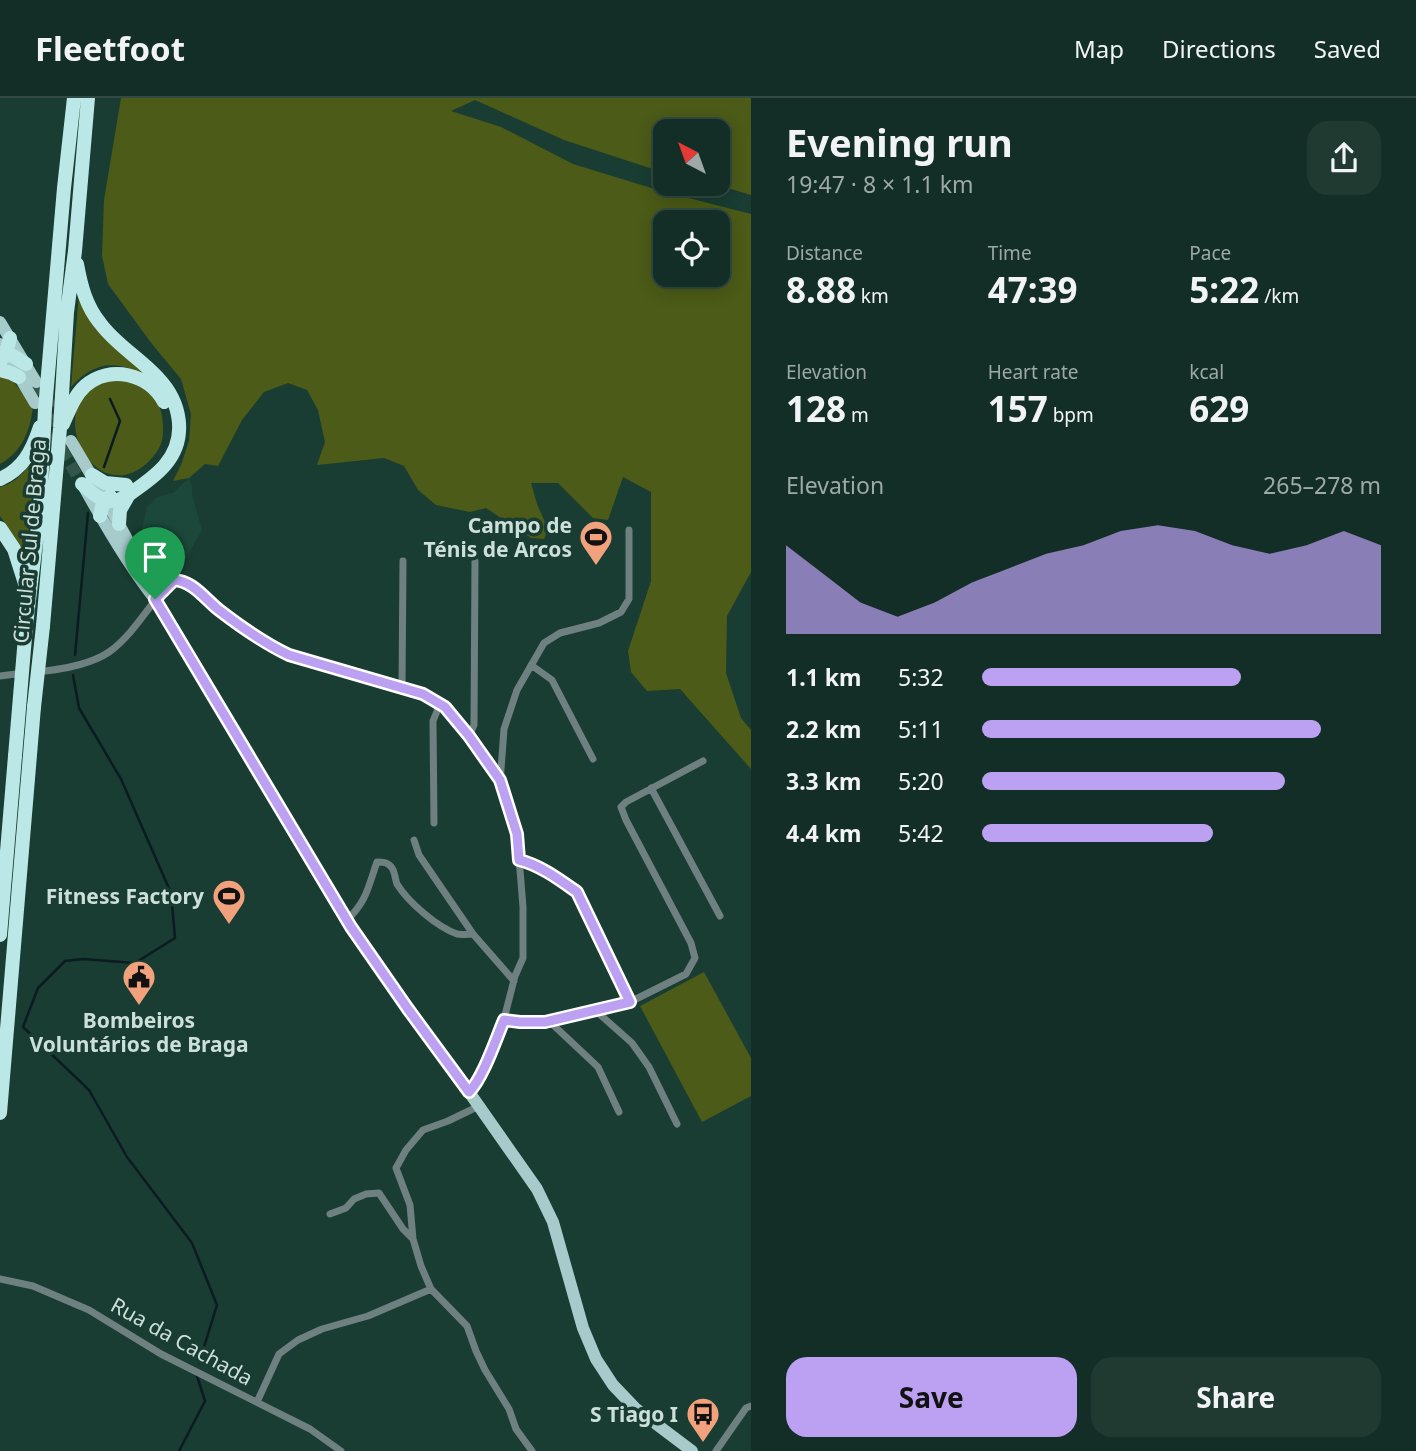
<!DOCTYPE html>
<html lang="en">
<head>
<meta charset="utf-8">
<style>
  body { margin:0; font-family:"Noto Sans",sans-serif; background:#203a32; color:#f1f3f6; height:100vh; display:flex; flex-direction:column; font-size:26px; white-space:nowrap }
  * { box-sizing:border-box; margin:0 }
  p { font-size:23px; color:#9da8a7 }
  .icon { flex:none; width:38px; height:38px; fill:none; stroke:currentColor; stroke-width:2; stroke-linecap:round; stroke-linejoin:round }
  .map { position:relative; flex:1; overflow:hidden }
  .panel { display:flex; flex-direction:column; background:#132e26; width:665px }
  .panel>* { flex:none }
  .needle { width:46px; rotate:319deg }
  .controls { position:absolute; left:653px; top:21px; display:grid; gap:14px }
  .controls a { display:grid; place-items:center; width:77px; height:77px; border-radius:14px; background:#132e26; box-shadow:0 4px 18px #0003,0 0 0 2px #324a43; font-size:35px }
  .pin { position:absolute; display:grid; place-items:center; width:60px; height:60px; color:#fff; margin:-72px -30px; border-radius:50% 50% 50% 0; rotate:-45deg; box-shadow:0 0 7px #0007 }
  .pin .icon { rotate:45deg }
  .round { display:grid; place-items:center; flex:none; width:74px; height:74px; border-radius:21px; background:#203a32 }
  .summary { display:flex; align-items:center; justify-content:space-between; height:119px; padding:0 35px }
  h1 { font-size:38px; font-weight:700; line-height:52px }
  .metrics { display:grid; grid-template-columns:repeat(3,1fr); gap:10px; height:119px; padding:7px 35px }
  .metrics div { display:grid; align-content:center }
  .metrics b { font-size:35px; font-weight:700 }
  .metrics small { font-size:19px; font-weight:400 }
  .metrics p { font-size:19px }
  .chart { height:196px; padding:14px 35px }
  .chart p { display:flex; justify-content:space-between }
  .chart svg { width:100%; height:126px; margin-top:7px; fill:#bca0f2; opacity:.7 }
  .primary-button { display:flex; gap:14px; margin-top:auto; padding:14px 35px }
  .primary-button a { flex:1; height:80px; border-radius:21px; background:#bca0f2; color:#111; font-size:28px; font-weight:700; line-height:80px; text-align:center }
  .primary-button a+a { background:#203a32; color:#f1f3f6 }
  ul { padding:0 35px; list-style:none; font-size:23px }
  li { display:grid; grid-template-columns:112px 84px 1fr; align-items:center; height:52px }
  li i { height:18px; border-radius:9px; background:#bca0f2 }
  header { display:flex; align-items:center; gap:42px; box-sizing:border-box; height:98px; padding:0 35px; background:#132e26; border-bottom:2px solid #324a43 }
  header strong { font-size:33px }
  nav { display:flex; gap:38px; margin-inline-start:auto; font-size:24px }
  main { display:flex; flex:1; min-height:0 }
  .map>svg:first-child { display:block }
</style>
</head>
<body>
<header>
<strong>Fleetfoot</strong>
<nav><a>Map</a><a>Directions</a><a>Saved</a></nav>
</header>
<main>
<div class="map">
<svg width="751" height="1353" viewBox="0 0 751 1353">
  <rect width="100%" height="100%" fill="#193d32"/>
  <path fill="#1b483a" d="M189,380L192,388V397L202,432L182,467L161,482L140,440L147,409L158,399L174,394Z"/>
  <path fill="#4c5b17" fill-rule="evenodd" d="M121,0H751V97L714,86H718V33H665V75L564,42L475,2L451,13L501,29L573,66L661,93L751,116V474L727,518L726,575L741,620L751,632V671L680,591L647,593L631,574L628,553L651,483V394L623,379L608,422L593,420L558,385H531L537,406L548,431L544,441L531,440L486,410L470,414L436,407L418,392L404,368L384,360L317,367L325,344L318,312L307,292L288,285L264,294L242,322L218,368L205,366L189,380L173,383L181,367L189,343L191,316L181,281L152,246L108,186L102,158L104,102ZM718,124V177H665V124Z
    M79,196L151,281C120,262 96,261 71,289Z
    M0,278L13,283L33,309C30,333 22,354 0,366Z
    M127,280C151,296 164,301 163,334C163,347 156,357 146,366C96,409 46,318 95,287C104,281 117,281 127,280Z
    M36,352V357L26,460L12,435L0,418V389C19,384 30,369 36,352Z
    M704,874L751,960V998L702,1024L640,908Z"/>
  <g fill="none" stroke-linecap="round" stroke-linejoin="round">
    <path stroke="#0c1b20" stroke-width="2.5" d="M104,369L120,323L110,301
      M75,557L88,415
      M73,577L79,610L121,681L171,795L175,840L135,865L83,861L65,863L38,890L23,929L89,992L127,1059L192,1145L217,1207L199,1265
      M179,1353L205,1303L197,1278"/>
    <path stroke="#34554b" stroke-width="12" stroke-dasharray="12 6" stroke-linecap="butt" d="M36,284L63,329
      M43,320L82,386"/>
    <path stroke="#6e8080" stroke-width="7" d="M531,567L552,582L593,661
      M35,574C58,572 90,567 109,554C131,539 150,507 167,487L174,482C193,483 205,501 219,512C241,529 264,545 289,557L423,596L440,606L445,609L469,638L500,682
      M0,578L24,575
      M402,590L403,463
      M469,638L474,627L475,463
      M651,690L720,818
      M434,725L433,623L440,606
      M414,742L419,757L473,836L514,883
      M519,762C540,768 560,782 577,794L630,904
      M347,822C367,803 368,789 377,764C383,764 388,764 392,770C395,774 395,781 397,786C408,804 437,829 457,836C462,837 468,836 473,836
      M596,913L632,945L649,969L677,1026
      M504,921L520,924H545L628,905L686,876L695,860L691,845L626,722L621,709L626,704L703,663
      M549,923L598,969L619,1014
      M469,994L473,990L483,969L504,921L515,878L523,860V809L517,735L500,685L504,631L517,592L544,545L560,535L599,525L621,514L629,501V432
      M479,1008L448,1023L423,1032L406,1052L396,1070L410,1107L413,1141L421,1168L431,1191L467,1228L476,1253L485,1272L509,1311L516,1331L532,1353
      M330,1116L346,1110L354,1101L366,1096L379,1095L403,1131L412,1140
      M0,1181L33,1188L89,1212L161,1256L310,1331L341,1353
      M257,1304L279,1256L298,1242L322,1231L368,1218L431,1191
      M716,1353L746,1310L751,1308"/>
    <path stroke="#a6cbca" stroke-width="12" d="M0,224L36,284
      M0,246L35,305
      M71,343L106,402L143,471
      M84,389C105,427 128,467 155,501L351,829L408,911L469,994L537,1091L553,1124L583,1230L596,1261L613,1287L635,1310L692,1353"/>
    <path stroke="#bbe8e7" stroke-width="14" d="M77,166C81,188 86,208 100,225C116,247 140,260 158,280C181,304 188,340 165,367C155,379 141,388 128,397C108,410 97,400 82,386
      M0,255L13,258L26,266
      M1,262L6,255L10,240
      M0,272L11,275L19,279
      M63,326C69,313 74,298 85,288C110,266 149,276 164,304
      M92,377L105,385L126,387
      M0,381C23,371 32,353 40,329
      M100,418L102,409L110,398
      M119,426L120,412L128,398
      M0,430L14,451L27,492
      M26,527L40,411L45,311L64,90L74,0
      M43,528L60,330L67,214L75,153L88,0
      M0,837L15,658
      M0,1015L34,609"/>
    <path stroke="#bbe8e7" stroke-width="14" d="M34,609L43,528
      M15,658L26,527"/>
  </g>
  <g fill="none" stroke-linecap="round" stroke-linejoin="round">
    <defs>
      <path id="route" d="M174,482C193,483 205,501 219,512C241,529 264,545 289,557L423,596L445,609L469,638L500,682L517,736L519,762C540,767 560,782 577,794L630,904L545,924H520L504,922C496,941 483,980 469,994L408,911L351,829L155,501Z"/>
    </defs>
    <use href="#route" stroke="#fff" stroke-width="14"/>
    <use href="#route" stroke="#bca0f2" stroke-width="9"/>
  </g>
  <defs>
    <symbol id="stadium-pin" viewBox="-11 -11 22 30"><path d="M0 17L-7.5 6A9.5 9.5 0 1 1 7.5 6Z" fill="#f1a17b" stroke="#193d32"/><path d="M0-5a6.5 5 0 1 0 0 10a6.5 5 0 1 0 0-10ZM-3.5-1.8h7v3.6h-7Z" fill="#111"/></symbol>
    <symbol id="civic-pin" viewBox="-11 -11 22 30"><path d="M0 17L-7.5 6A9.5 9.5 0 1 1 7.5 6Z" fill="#f1a17b" stroke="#193d32"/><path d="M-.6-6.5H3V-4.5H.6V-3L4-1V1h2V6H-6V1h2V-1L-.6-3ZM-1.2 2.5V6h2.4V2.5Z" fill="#111"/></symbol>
    <symbol id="bus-pin" viewBox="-11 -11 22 30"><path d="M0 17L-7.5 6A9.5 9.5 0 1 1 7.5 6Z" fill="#f1a17b" stroke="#193d32"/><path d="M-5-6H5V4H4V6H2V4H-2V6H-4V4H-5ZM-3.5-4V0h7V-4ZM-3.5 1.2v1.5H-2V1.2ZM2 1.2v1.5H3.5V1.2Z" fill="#111"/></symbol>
  </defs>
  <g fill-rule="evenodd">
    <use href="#stadium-pin" x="577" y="420" width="38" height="52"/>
    <use href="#stadium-pin" x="210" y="779" width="38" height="52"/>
    <use href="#civic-pin" x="120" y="860" width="38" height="52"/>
    <use href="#bus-pin" x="684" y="1297" width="38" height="52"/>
  </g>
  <g text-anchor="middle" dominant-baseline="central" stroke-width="7" stroke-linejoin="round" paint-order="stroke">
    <g font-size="21" font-weight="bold" fill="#ccdfd8" stroke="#193d32" text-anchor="end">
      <text x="572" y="427">Campo de<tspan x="572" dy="24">Ténis de Arcos</tspan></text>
      <text x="204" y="798">Fitness Factory</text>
      <text x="139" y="922" text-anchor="middle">Bombeiros<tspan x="139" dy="24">Voluntários de Braga</tspan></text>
      <text x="678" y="1316">S Tiago I</text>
    </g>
    <g font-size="21" fill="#ccdfd8" stroke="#193d32">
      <text transform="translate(29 443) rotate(-85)">Circular Sul de Braga</text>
      <text transform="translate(182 1243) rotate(29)">Rua da Cachada</text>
    </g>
  </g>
</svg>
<div class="controls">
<a><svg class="needle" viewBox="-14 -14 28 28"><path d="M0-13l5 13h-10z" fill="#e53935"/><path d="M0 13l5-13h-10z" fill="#9da8a7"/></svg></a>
<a><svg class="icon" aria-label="locate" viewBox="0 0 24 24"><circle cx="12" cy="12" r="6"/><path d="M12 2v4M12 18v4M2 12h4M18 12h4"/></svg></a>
</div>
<div class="pin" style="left:155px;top:501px;background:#1e9e55"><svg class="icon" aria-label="arrive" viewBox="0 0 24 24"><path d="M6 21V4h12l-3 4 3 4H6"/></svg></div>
</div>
<section class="panel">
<div class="summary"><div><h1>Evening run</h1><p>19:47 · 8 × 1.1 km</p></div><a class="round"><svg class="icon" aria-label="share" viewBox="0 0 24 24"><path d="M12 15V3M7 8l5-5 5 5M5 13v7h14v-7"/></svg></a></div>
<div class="metrics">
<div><p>Distance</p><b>8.88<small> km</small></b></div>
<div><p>Time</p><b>47:39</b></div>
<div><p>Pace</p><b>5:22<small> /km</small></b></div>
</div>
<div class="metrics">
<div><p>Elevation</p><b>128<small> m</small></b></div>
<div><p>Heart rate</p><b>157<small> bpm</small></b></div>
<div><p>kcal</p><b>629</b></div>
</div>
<div class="chart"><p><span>Elevation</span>265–278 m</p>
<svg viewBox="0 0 160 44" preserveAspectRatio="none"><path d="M0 44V13L10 23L20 33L30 38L40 33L50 26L60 21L70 16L80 13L90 8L100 6L110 8L120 13L130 16L140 13L150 8L160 13V44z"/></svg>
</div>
<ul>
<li><b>1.1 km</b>5:32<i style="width:65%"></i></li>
<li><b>2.2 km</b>5:11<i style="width:85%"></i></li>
<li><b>3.3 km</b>5:20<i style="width:76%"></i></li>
<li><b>4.4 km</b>5:42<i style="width:58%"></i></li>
</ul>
<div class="primary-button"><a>Save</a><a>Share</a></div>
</section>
</main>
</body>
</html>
